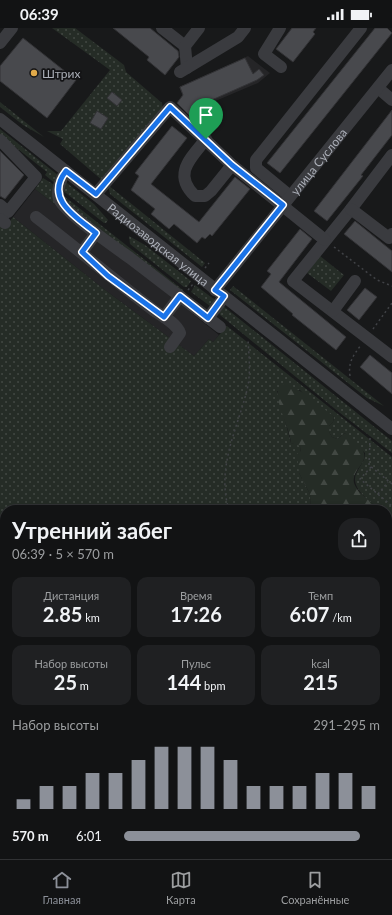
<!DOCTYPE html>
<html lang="ru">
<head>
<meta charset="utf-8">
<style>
  body { margin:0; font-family:Lato,sans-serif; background:#1f2022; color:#f1f3f6; height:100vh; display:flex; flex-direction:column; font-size:15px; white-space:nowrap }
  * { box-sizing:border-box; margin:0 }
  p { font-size:13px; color:#9c9ea0 }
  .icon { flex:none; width:22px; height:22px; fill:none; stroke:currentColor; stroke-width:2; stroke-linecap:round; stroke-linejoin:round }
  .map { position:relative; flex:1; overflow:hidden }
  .panel { position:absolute; left:0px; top:477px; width:392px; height:354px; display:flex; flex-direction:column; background:#121314; border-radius:16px 16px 0 0; box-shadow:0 2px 6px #0003,0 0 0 1px #313234 }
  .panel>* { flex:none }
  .pin { position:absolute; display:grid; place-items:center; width:34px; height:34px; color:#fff; margin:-41px -17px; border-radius:50% 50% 50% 0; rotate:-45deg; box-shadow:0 0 4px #0007 }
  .pin .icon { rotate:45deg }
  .round { display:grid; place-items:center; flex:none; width:42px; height:42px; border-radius:16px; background:#1f2022 }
  .headline { display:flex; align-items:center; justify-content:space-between; height:68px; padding:0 12px }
  h1 { font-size:22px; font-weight:700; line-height:30px }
  .stats { display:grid; grid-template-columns:repeat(3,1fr); gap:6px; height:68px; padding:4px 12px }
  .stats div { display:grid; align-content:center; border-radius:10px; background:#1f2022; text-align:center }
  .stats b { font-size:20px; font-weight:700 }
  .stats small { font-size:11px; font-weight:400 }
  .stats p { font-size:11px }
  .chart { height:112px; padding:8px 12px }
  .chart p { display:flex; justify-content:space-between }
  .chart svg { width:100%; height:72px; margin-top:4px; stroke:#8c9099; stroke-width:6 }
  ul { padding:0 12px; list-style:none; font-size:13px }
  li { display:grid; grid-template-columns:64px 48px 1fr; align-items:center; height:30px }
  li i { height:10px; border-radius:5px; background:#8c9099 }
  .status { display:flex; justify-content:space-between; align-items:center; height:28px; padding:0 20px; background:#121314; direction:ltr }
  .status svg { height:11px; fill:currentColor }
  .menu { display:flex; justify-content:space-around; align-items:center; height:56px; border-top:1px solid #313234; background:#121314; font-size:11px; color:#9c9ea0 }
  .menu a { display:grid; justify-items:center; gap:2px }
  .menu .selected { color:#8c9099 }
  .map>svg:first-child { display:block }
</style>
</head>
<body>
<div class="status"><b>06:39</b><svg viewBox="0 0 49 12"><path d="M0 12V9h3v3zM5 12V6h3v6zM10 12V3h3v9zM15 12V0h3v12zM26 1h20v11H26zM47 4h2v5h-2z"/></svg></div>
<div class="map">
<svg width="392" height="831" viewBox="0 0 392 831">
  <defs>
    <pattern id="green-dots" width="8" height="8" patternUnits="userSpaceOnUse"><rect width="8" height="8" fill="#252c26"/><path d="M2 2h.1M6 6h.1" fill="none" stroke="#424843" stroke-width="1.8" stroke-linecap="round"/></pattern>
    <pattern id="forest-firs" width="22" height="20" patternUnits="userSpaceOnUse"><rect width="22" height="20" fill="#252c26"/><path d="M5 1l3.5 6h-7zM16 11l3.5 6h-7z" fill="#424843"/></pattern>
  </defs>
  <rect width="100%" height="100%" fill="#18191a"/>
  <path fill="#252527" d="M248,28L270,45L258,55L199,80L196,72L192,74L182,66L179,59Z
    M35,161L86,200L219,307L213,314L209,311L194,328L105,262L13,189Z"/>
  <path fill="url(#green-dots)" d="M52,0H75L124,37L126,44L162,75L163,81L103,153L60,116L63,111L47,103H61L110,42Z
    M0,74L44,109L23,97L0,79Z
    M0,101L59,148L57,157L45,147L47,144L0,107Z
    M43,150L56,158V177L35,161Z
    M63,152L94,176L108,192L106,195H104L62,162Z
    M108,157L205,235L202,239L110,166Z
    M64,168L183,262L181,265L66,176Z
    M13,189L105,262L194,328L209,311L213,314L227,298L392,429V493L387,488V482H380C369,472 347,459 358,442C361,436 365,433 365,425L345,405L337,411L332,409L329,404V398L333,394L334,389L306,369L300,362L277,363L291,415L301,417L299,445L310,466L311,482H5V775L0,770V197H7Z
    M129,208L145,217L191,253L187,259H184L130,216Z
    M320,228L344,247L331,263L307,245Z
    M195,257L215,272L210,278L191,264Z
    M233,258L384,378L367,370L230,262Z
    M222,277L392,413V425L340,385L220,287L219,284Z
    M387,622L392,627V780L387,785Z
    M102,826H279L275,831H109Z
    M338,826H375L377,831H340Z"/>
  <path fill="url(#forest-firs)" d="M285,356C296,357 324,381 334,389L333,394L329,398V404L332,409L337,411L345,405C385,433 350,436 354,455C357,465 373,475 380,482H311L310,466L299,445L297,426L301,423V418L291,415C290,401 275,374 278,362C279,359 282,357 285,356Z
    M387,488L392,493V532L387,529Z"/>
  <path fill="#48494d" stroke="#333336" d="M113,0H150L178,23L179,29L165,47L147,32L149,29Z
    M292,0H316L313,4L315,6L293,34L276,21Z
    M375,0H387L392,5L280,145L267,135Z
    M23,10L76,52L47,90L0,53V38Z
    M245,30L253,46L259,41L264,47L257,52L196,79L200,83L193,91L177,75L183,67L180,59Z
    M112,64L122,72L117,78L107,70Z
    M392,82V107L361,147L363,148L327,193L314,183Z
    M97,83L108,90L101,101L90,95Z
    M172,98L187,110L151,156L199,194L235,149L250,161L212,208L210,206L205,211L202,209L197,215L174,196L169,201L151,186L155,181L131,162L139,148L135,145Z
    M0,123L24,147L5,171L0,168Z
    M355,193L392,223V244L344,206Z
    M300,201L312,211L279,254L346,309L336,322L292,287L293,286L261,259L271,246L267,243Z
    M365,260L377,269L359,292L347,282Z
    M370,327L392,345V366L360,339Z"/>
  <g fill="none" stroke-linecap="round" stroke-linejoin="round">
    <path stroke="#404246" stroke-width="1.5" stroke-dasharray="2 3" stroke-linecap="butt" d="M334,219L377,252L392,258
      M205,240L209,235
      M188,262L193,256
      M373,301L392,275
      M350,348C348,334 353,328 361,317
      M370,410L369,437L392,456
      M371,439L360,451L392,478
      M378,466L388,454
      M229,482C216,440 237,402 247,362C251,346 249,328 248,312
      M387,571L392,563
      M387,574L389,582L392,585
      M0,797L5,791"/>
    <g stroke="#3a3b3f" stroke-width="12">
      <path d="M162,0L185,18"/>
      <path d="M280,0L264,26L281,39"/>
      <path d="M0,15L12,0"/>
      <path d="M187,40L185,18L199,0"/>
      <path d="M180,44L238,9L245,0"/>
      <path d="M378,60L392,72"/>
      <path id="s1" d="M0,91L392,401"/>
      <path d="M206,111C191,130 172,146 195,168H205L211,163L232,137"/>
      <path d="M0,112L36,149L8,184L0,177"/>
      <path d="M392,127L351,181L293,253L392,329"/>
      <path d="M66,143C61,150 56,162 59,171C65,185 116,220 130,230C160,253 190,276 220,299"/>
      <path d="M96,166L170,79L232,137L325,212"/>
      <path d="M290,168L256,140V132L361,0"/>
      <path d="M351,181L389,210L392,206"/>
      <path d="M36,189C75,219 113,251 152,281C161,288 176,294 180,305L170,319"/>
      <path d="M0,191L5,195"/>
      <path d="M82,224L96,205"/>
      <path id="s2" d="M215,262L392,42"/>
      <path d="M333,283L355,253"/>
      <path d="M164,289L180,268"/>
      <path d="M208,290L224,269"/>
      <path d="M387,790L392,785"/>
      <path d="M317,826L324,831"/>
      <path d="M377,826L379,831"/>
      <path d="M258,831L265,826"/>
      <path d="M299,831L302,826"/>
    </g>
  </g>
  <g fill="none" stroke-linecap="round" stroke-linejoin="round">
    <defs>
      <path id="route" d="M170,79L232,137L283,177L215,262L224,268L208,290L180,268L164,289L108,248L82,224L96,205C76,189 44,171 66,143L96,166Z"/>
    </defs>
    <use href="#route" stroke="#fff" stroke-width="8"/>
    <use href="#route" stroke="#1a73e8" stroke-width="5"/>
  </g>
  <circle fill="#e1aa4a" stroke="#131315" stroke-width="1.5" cx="34" cy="45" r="4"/>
  <g text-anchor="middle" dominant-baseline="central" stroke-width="3.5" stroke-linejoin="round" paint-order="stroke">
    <g font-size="12" fill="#acb0b9" stroke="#131315" text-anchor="start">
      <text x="42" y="45">Штрих</text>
    </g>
    <g font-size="12" fill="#acb0b9" stroke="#131315">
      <text stroke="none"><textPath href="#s2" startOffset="165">улица Суслова</textPath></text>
      <text stroke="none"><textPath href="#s1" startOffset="202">Радиозаводская улица</textPath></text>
    </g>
  </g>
</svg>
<div class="pin" style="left:206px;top:111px;background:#1e9e55"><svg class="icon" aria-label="arrive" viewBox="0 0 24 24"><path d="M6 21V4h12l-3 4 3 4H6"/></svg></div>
<section class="panel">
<div class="headline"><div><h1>Утренний забег</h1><p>06:39 · 5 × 570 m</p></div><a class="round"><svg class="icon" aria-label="share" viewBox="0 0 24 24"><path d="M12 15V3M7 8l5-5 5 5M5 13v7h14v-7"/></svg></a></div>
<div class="stats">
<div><p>Дистанция</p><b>2.85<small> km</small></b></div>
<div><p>Время</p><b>17:26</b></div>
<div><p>Темп</p><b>6:07<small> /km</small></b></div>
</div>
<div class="stats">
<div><p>Набор высоты</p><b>25<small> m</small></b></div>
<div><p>Пульс</p><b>144<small> bpm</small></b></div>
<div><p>kcal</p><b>215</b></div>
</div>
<div class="chart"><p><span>Набор высоты</span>291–295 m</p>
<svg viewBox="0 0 160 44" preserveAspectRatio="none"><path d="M5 44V38M15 44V30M25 44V30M35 44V22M45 44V22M55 44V14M65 44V6M75 44V6M85 44V6M95 44V14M105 44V30M115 44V30M125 44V30M135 44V22M145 44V22M155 44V30"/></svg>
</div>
<ul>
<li><b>570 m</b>6:01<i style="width:92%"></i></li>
</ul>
</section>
</div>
<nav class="menu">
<a class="selected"><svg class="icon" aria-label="home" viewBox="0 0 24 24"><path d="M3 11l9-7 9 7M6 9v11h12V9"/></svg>Главная</a>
<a><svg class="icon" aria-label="map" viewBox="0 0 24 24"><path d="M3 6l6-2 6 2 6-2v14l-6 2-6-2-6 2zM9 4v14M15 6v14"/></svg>Карта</a>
<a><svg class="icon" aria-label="saved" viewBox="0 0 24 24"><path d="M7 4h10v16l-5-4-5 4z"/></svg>Сохранённые</a>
</nav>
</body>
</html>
